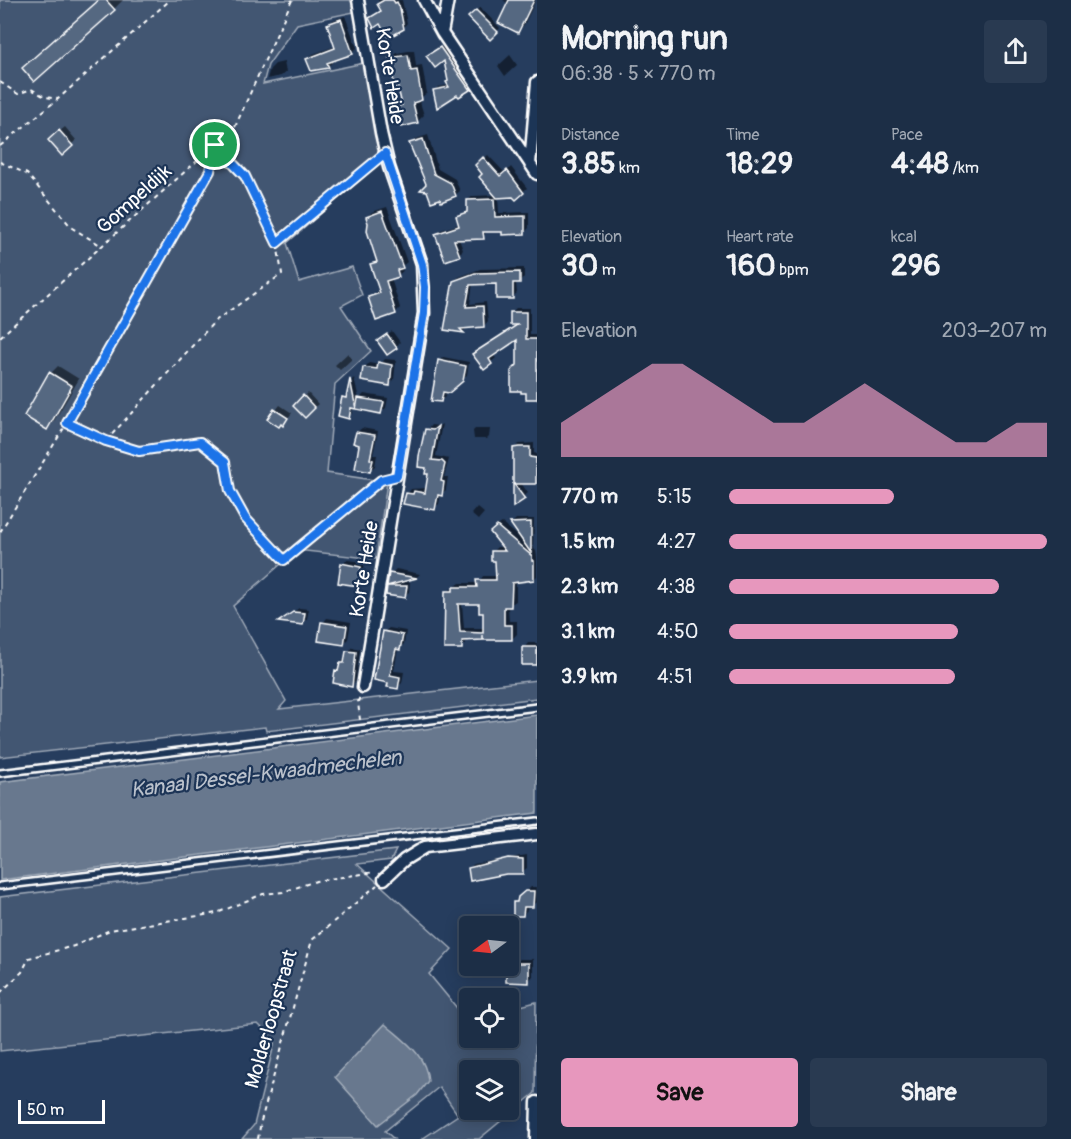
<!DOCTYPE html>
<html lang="en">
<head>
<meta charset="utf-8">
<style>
  body { margin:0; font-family:Pangolin,sans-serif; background:#293a51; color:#f1f3f6; height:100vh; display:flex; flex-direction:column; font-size:22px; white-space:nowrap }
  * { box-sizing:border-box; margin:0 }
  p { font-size:20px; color:#a0a8b3 }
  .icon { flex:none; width:33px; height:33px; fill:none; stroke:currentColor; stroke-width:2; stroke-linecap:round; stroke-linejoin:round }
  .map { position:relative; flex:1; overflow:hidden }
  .drawer { display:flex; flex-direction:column; background:#1c2e46; width:534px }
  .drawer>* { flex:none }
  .needle { width:39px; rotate:255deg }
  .controls { position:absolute; left:459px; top:916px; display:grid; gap:12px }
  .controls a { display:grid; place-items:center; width:60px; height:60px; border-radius:6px; background:#1c2e46; box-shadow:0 3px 15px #0003,0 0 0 2px #3a4a5f; font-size:30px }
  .scale { position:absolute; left:18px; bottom:15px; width:87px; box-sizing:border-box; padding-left:6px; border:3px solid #fff; border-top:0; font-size:16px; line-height:21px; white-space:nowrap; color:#fff; -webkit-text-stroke:4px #1d3557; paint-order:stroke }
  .pin { position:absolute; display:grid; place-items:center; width:51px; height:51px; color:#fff; margin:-26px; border:3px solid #fff; border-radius:50%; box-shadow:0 2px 6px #0007 }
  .round { display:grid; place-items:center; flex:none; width:63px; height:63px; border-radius:6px; background:#293a51 }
  .head { display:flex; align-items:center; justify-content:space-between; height:102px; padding:0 24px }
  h1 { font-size:33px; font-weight:800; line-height:45px }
  .figures { display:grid; grid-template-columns:repeat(3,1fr); gap:9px; height:102px; padding:6px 24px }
  .figures div { display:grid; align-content:center }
  .figures b { font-size:30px; font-weight:800 }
  .figures small { font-size:16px; font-weight:400 }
  .figures p { font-size:16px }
  .chart { height:168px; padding:12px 24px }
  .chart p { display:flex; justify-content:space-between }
  .chart svg { width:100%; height:108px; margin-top:6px; fill:#e797bd; opacity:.7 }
  .primary-button { display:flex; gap:12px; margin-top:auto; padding:12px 24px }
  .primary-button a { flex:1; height:69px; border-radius:6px; background:#e797bd; color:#111; font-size:24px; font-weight:800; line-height:69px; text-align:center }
  .primary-button a+a { background:#293a51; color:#f1f3f6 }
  ul { padding:0 24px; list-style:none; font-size:20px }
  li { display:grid; grid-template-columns:96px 72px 1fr; align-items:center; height:45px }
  li i { height:15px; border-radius:8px; background:#e797bd }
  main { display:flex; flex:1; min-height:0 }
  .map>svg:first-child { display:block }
</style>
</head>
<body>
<main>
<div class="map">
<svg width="537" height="1139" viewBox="0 0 537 1139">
  <rect width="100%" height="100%" fill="#263d5e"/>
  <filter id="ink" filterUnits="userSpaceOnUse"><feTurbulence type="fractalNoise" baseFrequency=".0167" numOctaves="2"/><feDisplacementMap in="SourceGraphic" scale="12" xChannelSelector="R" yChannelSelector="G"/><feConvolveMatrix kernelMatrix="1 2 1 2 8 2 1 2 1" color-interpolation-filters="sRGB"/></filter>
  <g filter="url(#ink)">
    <path fill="#425672" stroke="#a0aab8" stroke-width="1.5" fill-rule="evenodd" d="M0,0H351L354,12L297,24L268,65L263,84L364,63L381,161L287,243L299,282L352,267L362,295L341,306L371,351L335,384L327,473L387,482L376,559L297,550L233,606L286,701L279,709L537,680V698L266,731L265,727L0,757Z
      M396,850L391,860L357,864L452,949L429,974L457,1008L469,1011L470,1038H508L509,1009L536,1002L535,1093L479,1139H422L458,1115L439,1087L385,1131L394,1139H242L254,1125L275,1041L258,1024L0,1051V897ZM470,1071H508V1110H470Z"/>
    <path fill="#67788e" stroke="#a4aebb" stroke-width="1.5" d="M537,715V813L0,880V782Z
      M385,1024C404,1041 426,1054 428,1081L417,1095L378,1125L335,1077Z"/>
    <path fill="#0007" fill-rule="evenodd" d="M100,0H123L114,9Z
      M378,0H402L407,23L403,28L371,19L382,10Z
      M503,0H536L524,25L518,31L509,4Z
      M480,7L500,28L490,38L470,17Z
      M345,16L357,48L352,52L332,60L333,62L328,66L308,59L313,54L336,46L329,24L333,20Z
      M444,45L473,85L460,95L435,90L438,87L449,85L445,59L431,53Z
      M414,50L416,66L422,65L427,93L419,99L424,115L418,121L402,126L397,108L403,102L391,59L397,53Z
      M510,55L517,65L505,76L498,66Z
      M284,62L286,72L281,76L267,79L270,69L275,64Z
      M65,127L76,140L62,154L54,136Z
      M428,135L438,169L455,179L460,191L455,195L428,190V184L411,144L416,139Z
      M488,155L505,173L511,167L527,188L516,198L514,196H498L499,213L529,212V228L525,232L487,230L483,237L459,239L463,250L459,254L437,234L441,230L460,224L458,216L468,210V200L473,196L497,195L477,165Z
      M387,207L407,262L401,267L403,271L398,275L391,278L400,308L395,313L369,297L380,290L372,265L376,260L367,217L372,212Z
      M524,268V277L520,282H516L517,293L512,297L497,283H473L470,304L486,302L488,321L484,326L467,328L463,332L445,329L454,281L459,277L480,269Z
      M516,308H530V335H537V398L519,365L518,338L493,355L496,358L484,368L479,350L520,323L511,313Z
      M392,331L400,342L396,347L384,337Z
      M348,353L352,359L340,370L335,365Z
      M443,357L469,362L467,375L446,391L445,397L441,401L439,361Z
      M385,359L396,360L394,380L389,384L364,368L369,363L380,365Z
      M58,366L79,379L54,421L47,428L51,373Z
      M354,378L359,399L364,394L388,398L386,408L381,412L359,404L353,407L352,413L348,417L343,398L349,395L352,380Z
      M308,393L318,404L305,416L295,406Z
      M280,405L292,413L283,424L269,419Z
      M442,424L436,456L449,459L444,477H448L446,490L441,494L439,504L434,508L407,494L411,489L427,488L430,473L427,430L431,425L439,426Z
      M362,428L378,431L373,455H377L375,466L370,470L357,432Z
      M475,429H490L489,437L487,439H474L473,431Z
      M534,443V453L537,454V481L535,483H521L528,493L514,504V449L519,444Z
      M477,507L484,513L478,520L471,514Z
      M516,519H534L533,548L536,551L537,557V576L534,579L516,581V601L508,606L509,621H517V634L512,639H466V642L462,647L447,592L460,583H478L483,576H498L497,560L492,552L497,547H503L496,527L502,523L522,539L512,523ZM462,603H480L484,611V628H464Z
      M347,560L365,562L362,580L357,584L342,564Z
      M396,569L420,574L417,577L400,581L410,582L409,592L404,596L389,587L393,583L391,574Z
      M299,608L309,609L307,619L302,623L285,618Z
      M327,618L351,622L348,639L343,644L323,623Z
      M389,628L406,631L404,644L398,649L394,671L404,672L402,683L398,687L390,682L384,632Z
      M528,643H537V663L524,648Z
      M352,647L360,649L356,681L352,685L336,671Z
      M527,855V868L522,872L469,868L474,864Z
      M531,887H537V901L532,906H528L527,910L523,915L515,903Z
      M520,959H533V976L528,981L508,969Z"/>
    <path fill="#556781" stroke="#fff" stroke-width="1.5" fill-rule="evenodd" d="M99,0H106L115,10L34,82L22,68Z
      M384,0H393L395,3L397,2L400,8L404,29L388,38L380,24L374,28L369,18L381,11L377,4Z
      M509,0H534L518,33L498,23Z
      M476,10L498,32L490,40L468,17Z
      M341,19L353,54L327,63L329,68L311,71L306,59L335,48L327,24Z
      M440,47L470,90L459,97L457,95L437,108L433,90L449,87L446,82L448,81L444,61L435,68L426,56Z
      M408,55L411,71L417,70L422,100L413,103L418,123L401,127L395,107L402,105L398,88H395L389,58Z
      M59,130L73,146L62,156L48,140Z
      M423,139L434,174L451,183L456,196L441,202L440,199L431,202L427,191L420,190L426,184L409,143Z
      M483,157L500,176L507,170L524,193L516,200L513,197L497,198L479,177L482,174L475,165Z
      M494,199L495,217L525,216V234L502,235V232H483L484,239L454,240L460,256L445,261L435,234L459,226L456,216L467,212V200Z
      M382,211L403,268L397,270L399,277L386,281L396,314L376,321L368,297L380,293L370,264L377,262L367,231L368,223L366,217Z
      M520,272V283H513V299H496V284L470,285L466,307L483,306L484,327L460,329L464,333L444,330L453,281L475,273Z
      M510,312H526V339H537V399H526V393H521V391H511V371L517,365V340L489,359L492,364L484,370L472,354L517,325H510Z
      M387,334L397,348L387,355L377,341Z
      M438,360L466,366L463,381L449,393L443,392L441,402L431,401Z
      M378,362L392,365L390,386L361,381L363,367L377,369Z
      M49,372L72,386L47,430L24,416Z
      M350,379L356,409L351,408L349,419L338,416L342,397L346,398Z
      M303,395L315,408L305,418L293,406Z
      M358,398L384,402L381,414L356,409Z
      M274,409L288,418L283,426L281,424L279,427L267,419Z
      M438,426L432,460L442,461L445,464L441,481L444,482L442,496L438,495L435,510L403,504L406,493L413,494L414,491L425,493L428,474H425L426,468L418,467L419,456L425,429L433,430Z
      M356,432L375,435L370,459L373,460L370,472L355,469L359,445L353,443Z
      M519,447H530V457L536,458V484H514L525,499L513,507V448Z
      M531,522V553L510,523Z
      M497,526L532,556V561H534V580L512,583L511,607H504V625H512V640H483V635V640L462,641V649H444L445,591H453V587H477L476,580H496L495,561H491V551H505L490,532ZM458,604H479V613H483V633L460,632Z
      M341,563L361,567L358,586L338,583Z
      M389,573L417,578L387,586Z
      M387,586H407L405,598L386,595Z
      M293,612L305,613L303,625L278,622Z
      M321,622L347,626L344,645L318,641Z
      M383,631L403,635L400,650L396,649L390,675L400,677L398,689L387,687L388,683L374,680Z
      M522,647H537V665H522Z
      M346,651L356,652L352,687L333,683L335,670L338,671L340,663H344Z
      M508,858L523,859V874H506L470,881L468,868Z
      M525,891H534L533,907H524L523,916H513V902H517L518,897Z
      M514,963H529V983L506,982V969H514Z"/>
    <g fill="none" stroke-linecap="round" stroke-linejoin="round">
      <defs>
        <path id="service" d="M0,773L537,707
          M0,886L537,821"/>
        <path id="minor" d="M358,0L381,133L389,167L422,264L424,313L363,687
          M424,0L442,33L537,174
          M442,33L448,0
          M530,164L537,82
          M384,879L404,860L425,847L537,834
          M536,1139L537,1102"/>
      </defs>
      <use href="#service" stroke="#fff" stroke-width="10"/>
      <use href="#minor" stroke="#fff" stroke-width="15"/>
      <path stroke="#fff" stroke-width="2" stroke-dasharray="4.5 4.5" stroke-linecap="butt" d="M0,82L18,94L31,89L45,97L58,99
        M0,146L58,99L170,0
        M0,162L27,174L72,228L102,246
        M277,243L376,161
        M0,337L235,127L292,0
        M67,423L106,441L139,451L200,442L225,462L230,491L245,518L284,559L381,480L387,479
        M106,441L215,321L282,274L277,243L245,176L215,145
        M0,532L67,423L210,171L215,145
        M360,720L358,702L360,696
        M0,993L22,972L29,958L74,946L110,930L217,913L263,894L283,892L316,881L375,872
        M258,1139L261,1121L312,940L377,885"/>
      <use href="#service" stroke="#1d3557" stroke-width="5"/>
      <use href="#minor" stroke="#1d3557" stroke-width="10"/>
    </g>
  </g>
  <g fill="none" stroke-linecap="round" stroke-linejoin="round" filter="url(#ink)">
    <defs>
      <path id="route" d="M215,145L245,176L277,243L385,153L422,264L425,287L424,313L397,476L381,480L284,560L245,518L230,491L225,462L200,442L139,451L106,441L67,423L210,171Z"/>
    </defs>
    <use href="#route" stroke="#fff" stroke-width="12"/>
    <use href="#route" stroke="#1a73e8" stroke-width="8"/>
  </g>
  <g text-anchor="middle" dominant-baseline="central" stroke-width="4.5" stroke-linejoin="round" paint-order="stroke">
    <g font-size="20" fill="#fff" stroke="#1d3557">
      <text transform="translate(390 76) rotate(81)">Korte Heide</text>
      <text transform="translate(134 199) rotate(-42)">Gompeldijk</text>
      <text transform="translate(364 569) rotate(-81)">Korte Heide</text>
      <text transform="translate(271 1019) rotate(-74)">Molderloopstraat</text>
    </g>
    <g font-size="21" font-style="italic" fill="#bbc2cc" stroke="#1d3557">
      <text transform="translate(266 774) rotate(-7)">Kanaal Dessel-Kwaadmechelen</text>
    </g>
  </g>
</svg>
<div class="controls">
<a><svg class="needle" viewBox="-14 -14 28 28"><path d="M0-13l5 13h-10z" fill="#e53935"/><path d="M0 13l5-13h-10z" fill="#a0a8b3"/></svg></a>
<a><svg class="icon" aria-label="locate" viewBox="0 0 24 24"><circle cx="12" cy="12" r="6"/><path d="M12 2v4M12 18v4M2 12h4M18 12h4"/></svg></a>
<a><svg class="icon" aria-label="layers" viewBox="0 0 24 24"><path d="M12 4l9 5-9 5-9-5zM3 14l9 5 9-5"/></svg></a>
</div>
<div class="scale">50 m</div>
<div class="pin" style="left:215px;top:145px;background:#1e9e55"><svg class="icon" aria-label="arrive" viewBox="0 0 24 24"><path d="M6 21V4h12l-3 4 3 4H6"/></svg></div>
</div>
<section class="drawer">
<div class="head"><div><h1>Morning run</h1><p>06:38 · 5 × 770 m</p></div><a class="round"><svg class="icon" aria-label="share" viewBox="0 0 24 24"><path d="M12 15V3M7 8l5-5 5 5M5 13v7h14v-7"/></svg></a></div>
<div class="figures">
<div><p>Distance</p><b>3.85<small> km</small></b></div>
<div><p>Time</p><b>18:29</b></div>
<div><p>Pace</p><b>4:48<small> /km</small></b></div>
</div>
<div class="figures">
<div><p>Elevation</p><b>30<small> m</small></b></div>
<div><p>Heart rate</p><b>160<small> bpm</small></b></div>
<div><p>kcal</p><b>296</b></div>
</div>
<div class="chart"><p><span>Elevation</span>203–207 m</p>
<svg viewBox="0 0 160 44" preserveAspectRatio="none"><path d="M0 44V30L10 22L20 14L30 6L40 6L50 14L60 22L70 30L80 30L90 22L100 14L110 22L120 30L130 38L140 38L150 30L160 30V44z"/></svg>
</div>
<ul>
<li><b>770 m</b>5:15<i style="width:52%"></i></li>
<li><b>1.5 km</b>4:27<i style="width:100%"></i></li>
<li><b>2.3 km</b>4:38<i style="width:85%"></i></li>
<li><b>3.1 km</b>4:50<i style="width:72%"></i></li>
<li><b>3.9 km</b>4:51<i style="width:71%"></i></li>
</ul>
<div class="primary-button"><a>Save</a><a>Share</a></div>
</section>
</main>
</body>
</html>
